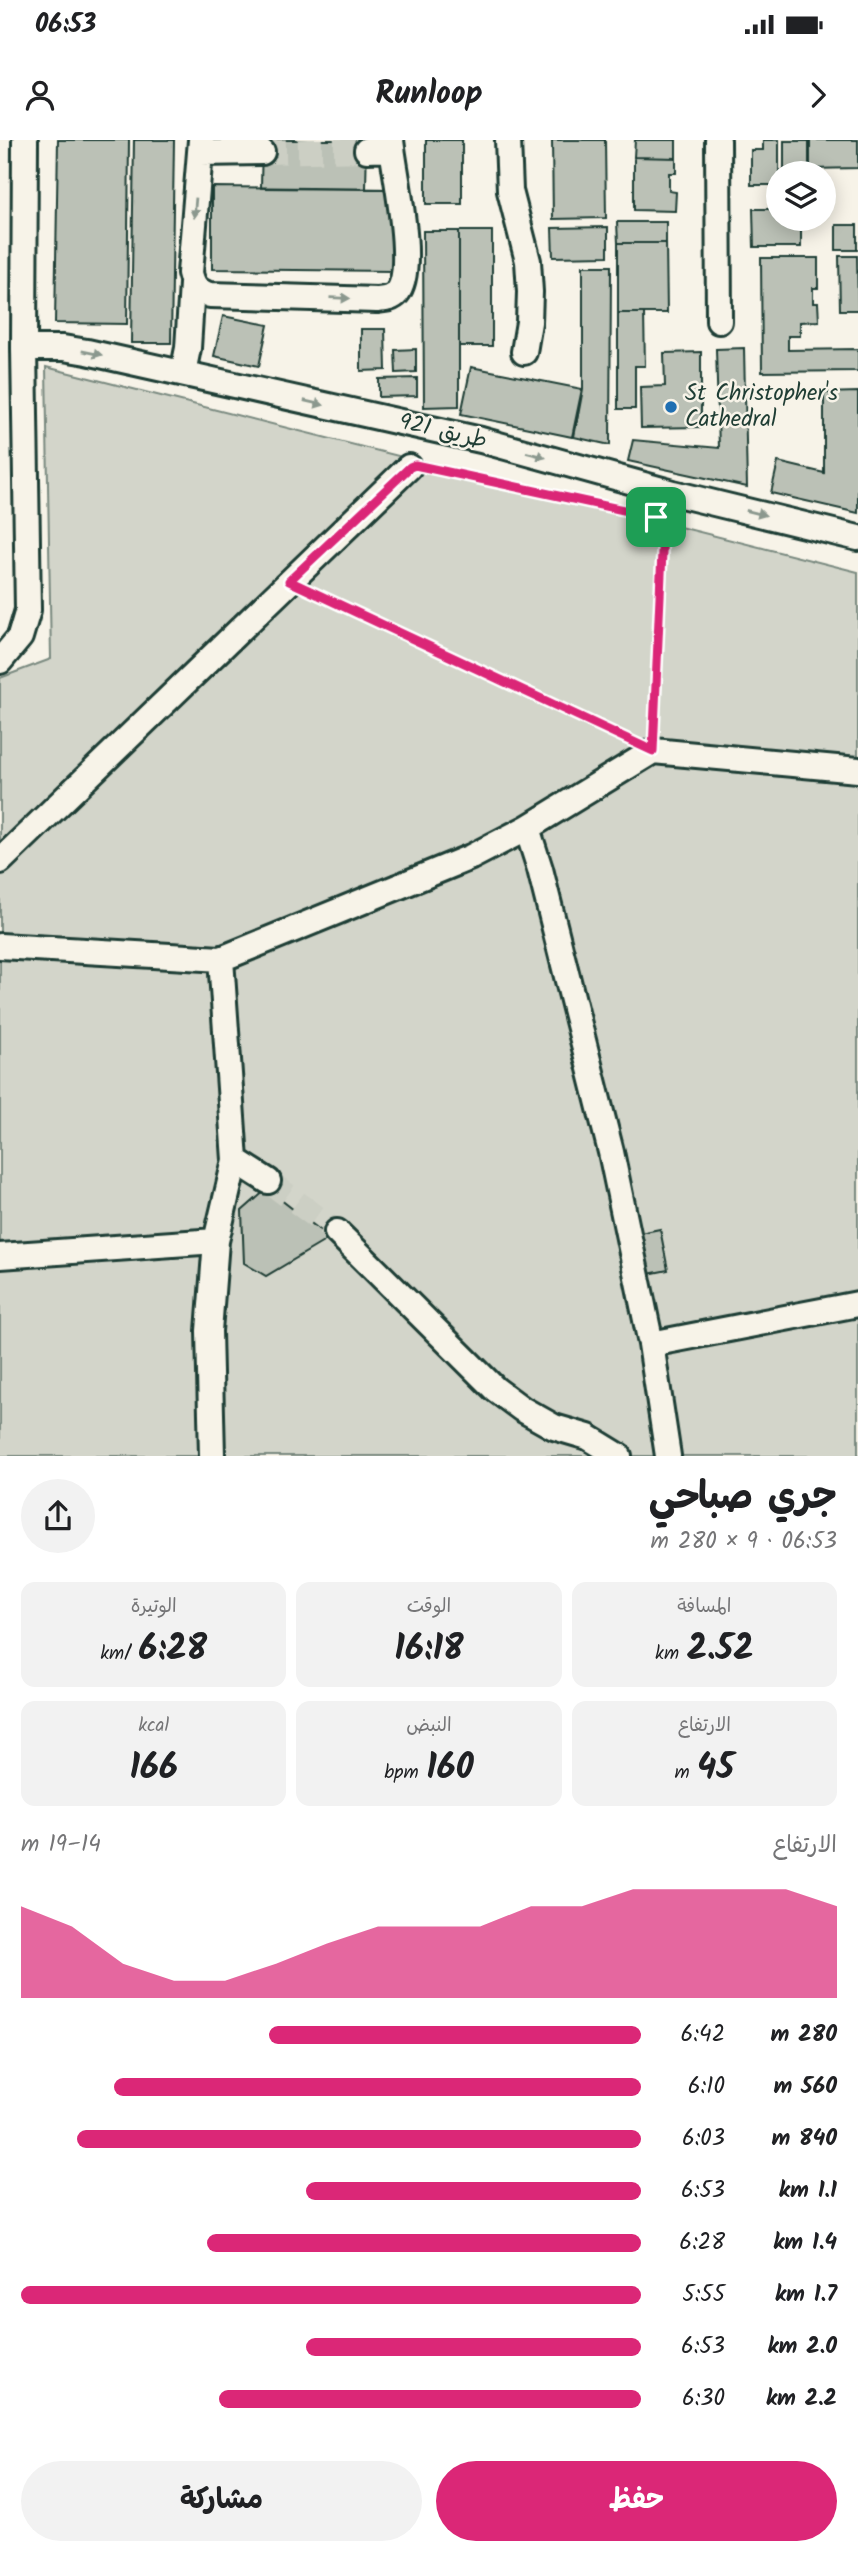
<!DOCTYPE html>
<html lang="ar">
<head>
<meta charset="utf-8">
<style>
  body { margin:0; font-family:Kalam,"Playpen Sans Arabic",sans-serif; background:#f2f2f2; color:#202124; direction:rtl; height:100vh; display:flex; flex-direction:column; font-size:26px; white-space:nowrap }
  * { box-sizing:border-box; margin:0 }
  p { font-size:23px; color:#757577 }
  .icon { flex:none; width:38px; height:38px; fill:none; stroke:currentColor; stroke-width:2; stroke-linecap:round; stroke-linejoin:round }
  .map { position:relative; height:1316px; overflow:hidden; direction:ltr }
  .panel { display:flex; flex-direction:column; background:#fff; flex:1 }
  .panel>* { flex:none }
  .tools { position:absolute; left:766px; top:21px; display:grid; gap:14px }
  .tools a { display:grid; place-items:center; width:70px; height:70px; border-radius:50%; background:#fff; box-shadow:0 4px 18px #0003; font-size:35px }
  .pin { position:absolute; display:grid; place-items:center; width:60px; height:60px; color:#fff; margin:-30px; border-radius:14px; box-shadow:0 4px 10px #0006 }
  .round { display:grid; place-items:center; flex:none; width:74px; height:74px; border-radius:37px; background:#f2f2f2 }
  .overview { display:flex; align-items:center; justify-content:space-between; height:119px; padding:0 21px }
  h1 { font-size:38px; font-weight:700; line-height:52px }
  .figures { display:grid; grid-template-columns:repeat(3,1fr); gap:10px; height:119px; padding:7px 21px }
  .figures div { display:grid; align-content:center; border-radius:14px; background:#f2f2f2; text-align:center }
  .figures b { font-size:35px; font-weight:700 }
  .figures small { font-size:19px; font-weight:400 }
  .figures p { font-size:19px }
  .chart { height:196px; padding:14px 21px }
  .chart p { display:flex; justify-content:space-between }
  .chart svg { width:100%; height:126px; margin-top:7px; fill:#db2777; opacity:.7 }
  .button { display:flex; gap:14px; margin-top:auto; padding:14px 21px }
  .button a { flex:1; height:80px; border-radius:42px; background:#db2777; color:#fff; font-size:28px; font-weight:700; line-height:80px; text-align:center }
  .button a+a { background:#f2f2f2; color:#202124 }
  ul { padding:0 21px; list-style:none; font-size:23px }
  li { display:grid; grid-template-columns:112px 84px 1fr; align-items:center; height:52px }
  li i { height:18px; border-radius:9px; background:#db2777 }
  .status { display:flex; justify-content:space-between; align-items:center; height:49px; padding:0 35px; background:#fff; direction:ltr }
  .status svg { height:19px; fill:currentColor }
  header { display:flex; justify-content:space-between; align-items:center; height:91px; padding:0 21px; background:#fff; font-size:32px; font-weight:700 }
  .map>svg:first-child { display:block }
</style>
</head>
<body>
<div class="status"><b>06:53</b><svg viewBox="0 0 49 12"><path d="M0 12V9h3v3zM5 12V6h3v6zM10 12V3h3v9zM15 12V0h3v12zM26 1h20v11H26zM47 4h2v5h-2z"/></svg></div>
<header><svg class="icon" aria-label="forward" viewBox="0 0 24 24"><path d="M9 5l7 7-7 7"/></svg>Runloop<svg class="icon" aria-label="person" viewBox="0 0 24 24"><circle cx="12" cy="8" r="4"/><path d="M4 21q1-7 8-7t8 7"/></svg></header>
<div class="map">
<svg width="858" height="1316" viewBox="0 0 858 1316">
  <rect width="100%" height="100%" fill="#f7f3e8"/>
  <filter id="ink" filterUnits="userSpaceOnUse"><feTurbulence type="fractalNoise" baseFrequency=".0143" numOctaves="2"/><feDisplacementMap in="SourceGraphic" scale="14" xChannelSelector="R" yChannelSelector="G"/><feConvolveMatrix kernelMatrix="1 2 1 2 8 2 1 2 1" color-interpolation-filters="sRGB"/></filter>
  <g filter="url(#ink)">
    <path fill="#d3d5ca" stroke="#79897f" stroke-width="2" d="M46,227L858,432V1316H0V538L51,519Z"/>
    <path fill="#bbc1b6" stroke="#1f3d34" stroke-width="2" d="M58,0H129L127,184L55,183Z
      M134,0H174L171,203H131Z
      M262,0H367L366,49L261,48Z
      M426,0H462V64H426Z
      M552,0H605L606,78L553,79Z
      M635,0H676V18L634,17Z
      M763,0H779V45H751V10H763Z
      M810,0H858V28L810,29Z
      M784,1H809V33H784Z
      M634,17L676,18V33H669V51L676,52L675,71L634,70Z
      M212,47L395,49L393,131L212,129Z
      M753,69H779V79H801V107H754Z
      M617,82H666V103H618Z
      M836,85H857V110H836Z
      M608,87V116L553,117L552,88Z
      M423,91H459V266L424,267Z
      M459,91H492V206H459Z
      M618,103H666L667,173H618Z
      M839,116H857L858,170H840Z
      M761,118H818V148H813V163H818L819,181L800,182V196H788V210L858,209V231L762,232Z
      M583,126H611L610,305L574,297L583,249Z
      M618,173H644L645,226H635V269H618Z
      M223,176L268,185L259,226L214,216Z
      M361,189H385L386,230L361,231Z
      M744,208L747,347L628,321L633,300L719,308L716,209Z
      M416,209V232L396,233L395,210Z
      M701,212V287L641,288L640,247L665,246L664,213Z
      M471,227L582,249L572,297L461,274Z
      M417,238V256L379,257V239Z
      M858,252V373L771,353L778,322L824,333V253Z
      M267,1049L330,1098L266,1136L244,1123L242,1071Z
      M660,1089L668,1130L648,1134L640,1093Z"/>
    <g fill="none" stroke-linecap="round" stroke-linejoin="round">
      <path stroke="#cccfc4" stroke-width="24" stroke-dasharray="24 12" stroke-linecap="butt" d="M262,12L367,10
        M268,1041L337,1092"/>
      <defs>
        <path id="minor" d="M201,0L190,133C193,146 197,151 210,155L377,160C385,159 392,159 397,153C417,129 394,31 391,0
          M508,0L510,51L528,121L530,152L529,182L524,212
          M718,0L719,181
          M367,10L392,9
          M200,13L262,12
          M24,208H63L87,212L481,300L673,353L858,398
          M183,233L188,208L192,144
          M0,521L20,497L28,470L24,208L25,0
          M527,688L540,729L611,1012L651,1204L668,1316
          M0,721L409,327
          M0,806L221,819L471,717L527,688L653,611L858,630
          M235,1020L268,1041
          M337,1092L495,1249L522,1269L554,1287L588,1297L619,1316
          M0,1116L216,1101
          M651,1204L858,1164
          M212,1316L209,1191L216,1101L235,1020L221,819"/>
      </defs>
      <use href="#minor" stroke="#1f3d34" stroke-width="30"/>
      <path stroke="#1f3d34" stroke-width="4.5" stroke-dasharray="2 5" stroke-linecap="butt" d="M432,329L656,377L661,381L663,390L654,588
        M312,452L627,599"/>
      <use href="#minor" stroke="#f7f3e8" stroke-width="24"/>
    </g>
    <defs><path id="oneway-solid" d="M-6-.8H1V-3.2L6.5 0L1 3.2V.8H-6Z" transform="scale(1.75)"/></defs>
    <g fill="#8b988e">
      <use href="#oneway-solid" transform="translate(195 68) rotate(95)"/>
      <use href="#oneway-solid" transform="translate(340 158) rotate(2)"/>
      <use href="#oneway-solid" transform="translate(92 213) rotate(11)"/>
      <use href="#oneway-solid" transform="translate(314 263) rotate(13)"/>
      <use href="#oneway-solid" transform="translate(536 315) rotate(15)"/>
      <use href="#oneway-solid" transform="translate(756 373) rotate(14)"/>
    </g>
  </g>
  <g fill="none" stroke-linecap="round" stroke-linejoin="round" filter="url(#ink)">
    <defs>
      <path id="route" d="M415,325L656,377L661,382L663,390L653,611L289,441L410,327Z"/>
    </defs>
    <use href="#route" stroke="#fff" stroke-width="14"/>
    <use href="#route" stroke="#db2777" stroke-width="9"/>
  </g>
  <circle fill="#1f6fb2" stroke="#f7f3e8" stroke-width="2.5" cx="671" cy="267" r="7"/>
  <g text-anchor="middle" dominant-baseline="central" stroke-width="5" stroke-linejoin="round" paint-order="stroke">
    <g font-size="23" fill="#1f3d34" stroke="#f7f3e8" text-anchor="start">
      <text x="685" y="254">St Christopher's<tspan x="685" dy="26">Cathedral</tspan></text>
    </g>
    <g font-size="23" fill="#1f3d34" stroke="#f7f3e8">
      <text transform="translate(443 292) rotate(13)">طريق 921</text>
    </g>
  </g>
</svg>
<div class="tools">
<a><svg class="icon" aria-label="layers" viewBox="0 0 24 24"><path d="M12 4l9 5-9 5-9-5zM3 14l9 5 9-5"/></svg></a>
</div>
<div class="pin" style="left:656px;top:377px;background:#1e9e55"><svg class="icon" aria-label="arrive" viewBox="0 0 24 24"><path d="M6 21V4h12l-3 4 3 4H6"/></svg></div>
</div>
<section class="panel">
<div class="overview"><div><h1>جري صباحي</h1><p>06:53 · 9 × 280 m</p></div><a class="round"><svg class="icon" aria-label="share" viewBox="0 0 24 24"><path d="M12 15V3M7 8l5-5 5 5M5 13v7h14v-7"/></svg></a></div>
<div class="figures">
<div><p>المسافة</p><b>2.52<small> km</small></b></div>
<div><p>الوقت</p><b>16:18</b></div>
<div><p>الوتيرة</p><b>6:28<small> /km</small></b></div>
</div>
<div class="figures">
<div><p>الارتفاع</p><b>45<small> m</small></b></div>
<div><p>النبض</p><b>160<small> bpm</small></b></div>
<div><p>kcal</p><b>166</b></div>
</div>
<div class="chart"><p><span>الارتفاع</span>14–19 m</p>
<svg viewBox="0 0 160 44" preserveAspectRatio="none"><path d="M0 44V12L10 19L20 32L30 38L40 38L50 32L60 25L70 19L80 19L90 19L100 12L110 12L120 6L130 6L140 6L150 6L160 12V44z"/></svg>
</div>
<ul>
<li><b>280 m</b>6:42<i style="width:60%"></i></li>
<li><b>560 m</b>6:10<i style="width:85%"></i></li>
<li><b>840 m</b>6:03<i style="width:91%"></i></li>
<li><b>1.1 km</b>6:53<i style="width:54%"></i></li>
<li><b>1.4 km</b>6:28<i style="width:70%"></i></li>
<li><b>1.7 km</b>5:55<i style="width:100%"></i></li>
<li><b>2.0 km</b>6:53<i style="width:54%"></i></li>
<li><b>2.2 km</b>6:30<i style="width:68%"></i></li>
</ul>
<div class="button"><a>حفظ</a><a>مشاركة</a></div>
</section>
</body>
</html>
